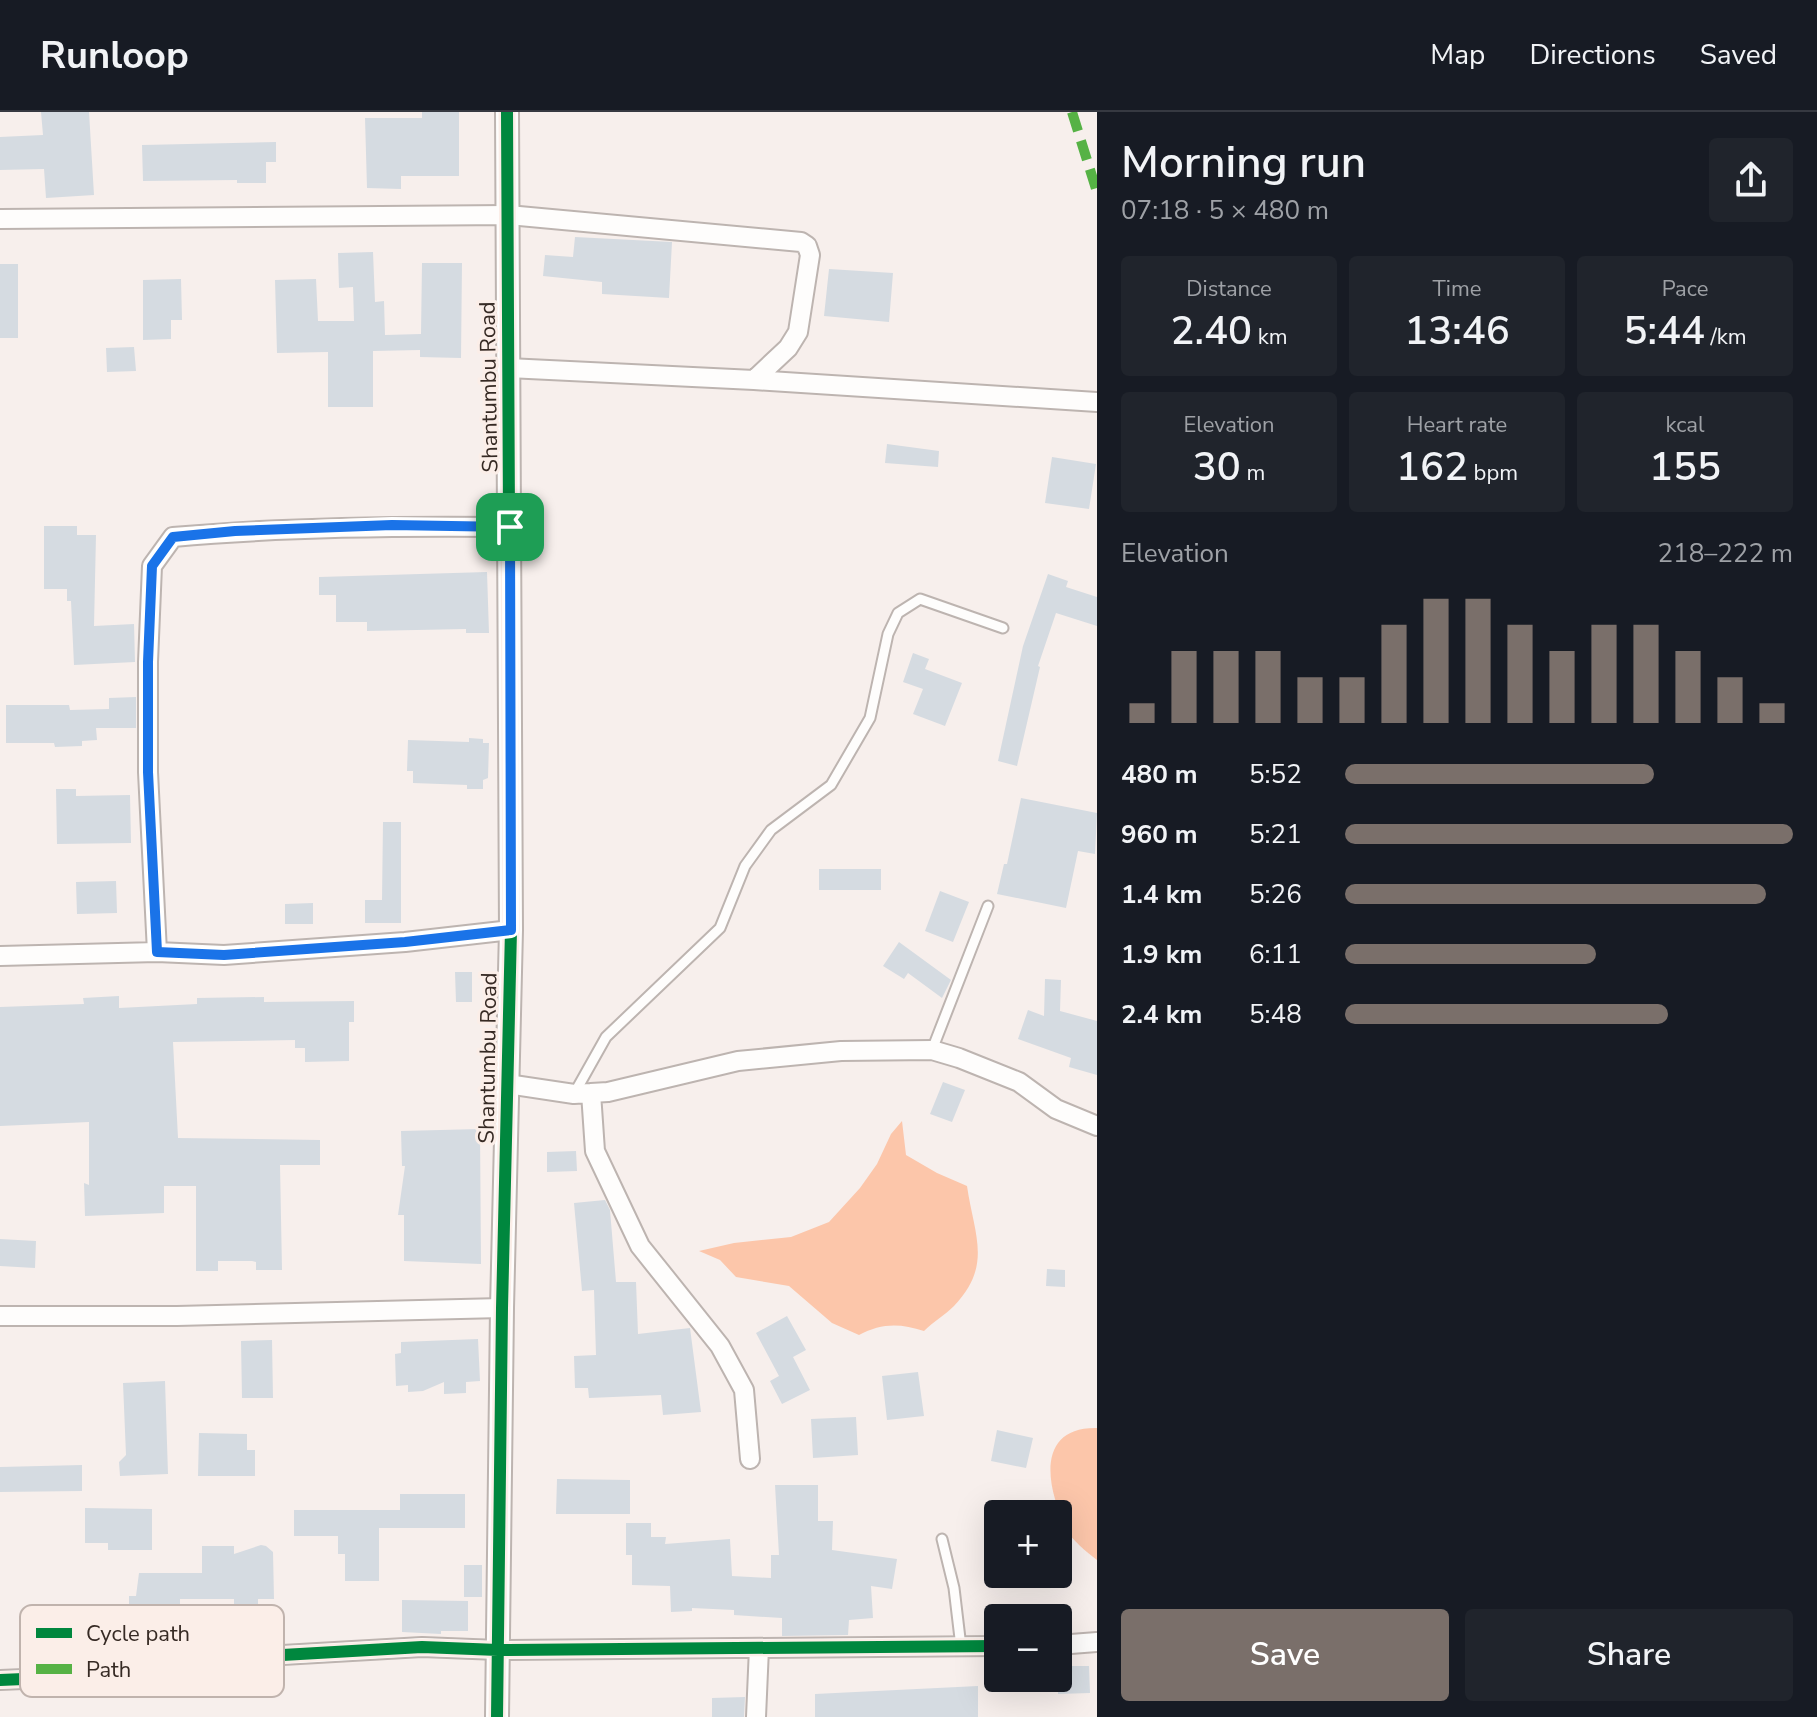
<!DOCTYPE html>
<html lang="en">
<head>
<meta charset="utf-8">
<style>
  body { margin:0; font-family:"Nunito Sans",sans-serif; background:#20242c; color:#f1f3f6; height:100vh; display:flex; flex-direction:column; font-size:30px; white-space:nowrap }
  * { box-sizing:border-box; margin:0 }
  p { font-size:26px; color:#9ea1a6 }
  .icon { flex:none; width:44px; height:44px; fill:none; stroke:currentColor; stroke-width:2; stroke-linecap:round; stroke-linejoin:round }
  .map { position:relative; flex:1; overflow:hidden }
  .details { display:flex; flex-direction:column; background:#171b24; width:720px }
  .details>* { flex:none }
  .buttons { position:absolute; left:984px; top:1388px; display:grid; gap:16px }
  .buttons a { display:grid; place-items:center; width:88px; height:88px; border-radius:8px; background:#171b24; box-shadow:0 8px 32px #0002; font-size:40px }
  .pin { position:absolute; display:grid; place-items:center; width:68px; height:68px; color:#fff; margin:-34px; border-radius:16px; box-shadow:0 4px 12px #0006 }
  .round { display:grid; place-items:center; flex:none; width:84px; height:84px; border-radius:8px; background:#20242c }
  .head { display:flex; align-items:center; justify-content:space-between; height:136px; padding:0 24px }
  h1 { font-size:44px; font-weight:600; line-height:60px }
  .metrics { display:grid; grid-template-columns:repeat(3,1fr); gap:12px; height:136px; padding:8px 24px }
  .metrics div { display:grid; align-content:center; border-radius:8px; background:#20242c; text-align:center }
  .metrics b { font-size:40px; font-weight:600 }
  .metrics small { font-size:22px; font-weight:400 }
  .metrics p { font-size:22px }
  .chart { height:224px; padding:16px 24px }
  .chart p { display:flex; justify-content:space-between }
  .chart svg { width:100%; height:144px; margin-top:8px; stroke:#7a6f6a; stroke-width:6 }
  .cta { display:flex; gap:16px; margin-top:auto; padding:16px 24px }
  .cta a { flex:1; height:92px; border-radius:8px; background:#7a6f6a; color:#fff; font-size:32px; font-weight:600; line-height:92px; text-align:center }
  .cta a+a { background:#20242c; color:#f1f3f6 }
  ul { padding:0 24px; list-style:none; font-size:26px }
  li { display:grid; grid-template-columns:128px 96px 1fr; align-items:center; height:60px }
  li i { height:20px; border-radius:10px; background:#7a6f6a }
  header { display:flex; align-items:center; gap:48px; box-sizing:border-box; height:112px; padding:0 40px; background:#171b24; border-bottom:2px solid #363941 }
  header strong { font-size:38px }
  nav { display:flex; gap:44px; margin-inline-start:auto; font-size:28px }
  main { display:flex; flex:1; min-height:0 }
  .map>svg:first-child { display:block }
</style>
</head>
<body>
<header>
<strong>Runloop</strong>
<nav><a>Map</a><a>Directions</a><a>Saved</a></nav>
</header>
<main>
<div class="map">
<svg width="1097" height="1605" viewBox="0 0 1097 1605">
  <rect width="100%" height="100%" fill="#f7efec"/>
  <path fill="#fcc6aa" d="M902,1009L906,1043L937,1061L967,1074C974,1123 993,1153 954,1194C945,1203 933,1210 924,1219C900,1211 881,1211 859,1223L832,1211L789,1174L736,1165L720,1148L699,1139L734,1131L791,1125L829,1110L860,1076L877,1052L891,1022Z
    M1097,1316V1448C1085,1439 1074,1429 1065,1417C1060,1409 1058,1396 1055,1387C1044,1349 1051,1315 1097,1316Z"/>
  <path fill="#d5dbe1" d="M41,0H89L94,83L46,86L44,57L0,58V25L43,23Z
    M422,0H459V64H401V77L367,76L365,6H422Z
    M276,30V50H266V71H237V68L143,69L142,33Z
    M575,125L672,130L669,186L602,182V170L543,164L545,143L573,145Z
    M373,140L375,190L384,189L385,223L421,222L422,151H462L461,246L420,245V238L373,239V295H328V240L277,241L275,168L316,167L318,209H354L353,175L339,176L338,141Z
    M0,152H18V226H0Z
    M829,157L893,161L889,210L824,204Z
    M181,167L182,208H171V227L143,228V168Z
    M134,235L136,259L107,260L106,236Z
    M887,332L939,339L938,355L885,351Z
    M1052,345L1096,352L1089,397L1045,391Z
    M44,414H77V423H96L94,514L134,512L135,550L74,553L71,489H67V477H44Z
    M487,460L489,521H466V517L367,519V510H336V483H319V465Z
    M1048,462L1068,469L1066,475L1097,485V514L1056,501L1038,554L1040,555L1017,654L998,649L1023,534Z
    M913,541L929,547L925,557L962,571L945,614L913,602L923,577L903,570Z
    M136,585V616H96L97,628L82,629V634L55,635L54,631H6V593H69L70,598L109,597V586Z
    M469,626L483,627V631H489L488,666L483,668V677H467V673L413,671V659H407L408,628L469,630Z
    M56,677H76V684L130,683L131,731L57,732Z
    M1021,686L1097,701L1095,742L1078,739L1066,796L997,782L1004,752H1007Z
    M383,710H401V811H365V788H382Z
    M819,757H881V778H819Z
    M116,769L117,801L77,802L76,770Z
    M940,779L969,790L953,830L925,819Z
    M313,791V812H285V792Z
    M899,830L951,868L942,886L908,861L904,867L883,854Z
    M455,860H472V890H456Z
    M1045,867L1061,868L1060,899L1097,909V963L1069,955L1071,946L1018,927L1028,898L1044,904Z
    M119,884V896L197,892V886L264,885V890L354,889V910H349V949L305,950V936H295V928L173,930L178,1026L320,1028V1053H280L282,1158H256V1150L252,1149H218V1159H196V1074H164V1101L85,1104L84,1071L89,1073V1010L0,1014V895L84,892L83,886Z
    M943,970L965,978L952,1010L930,1002Z
    M480,1017L481,1152L404,1149V1103H398L405,1054H402L401,1019Z
    M576,1039L577,1059L547,1060V1040Z
    M605,1088L610,1098L616,1170H636L638,1222L690,1216L701,1300L663,1303L661,1283L589,1286L588,1276H575L574,1244L596,1243L594,1178L582,1179L574,1091Z
    M0,1127L36,1129L35,1156L0,1154Z
    M1047,1157L1065,1158V1175L1046,1174Z
    M787,1204L806,1238L793,1245L810,1278L782,1292L770,1269L779,1264L756,1221Z
    M478,1227L480,1269L466,1270V1281L444,1282V1270L423,1279L408,1280V1273L396,1274L395,1242L401,1241V1230Z
    M272,1228L273,1286H242L241,1229Z
    M918,1260L924,1304L887,1308L882,1264Z
    M165,1269L168,1362L120,1364L119,1350L126,1343L123,1271Z
    M856,1305L858,1343L813,1346L811,1307Z
    M997,1318L1033,1326L1026,1356L991,1349Z
    M199,1321L247,1322V1338H255V1364H198Z
    M82,1353V1379L0,1380V1355Z
    M557,1367L630,1368V1402H556Z
    M775,1373H818V1409H833L832,1438L897,1447L892,1477L871,1474L873,1506L849,1508L848,1523L782,1524V1506L734,1503V1498L692,1496V1499L671,1500L670,1474L632,1473V1443H626V1411H651V1425H666L665,1432L730,1427L732,1464L771,1466V1443H779Z
    M400,1382H465V1416H379V1469H345V1442H338V1424H294V1398H400Z
    M85,1396L152,1397V1438H108V1431H85Z
    M261,1433L266,1434L273,1440L274,1487H258V1492H234V1487H180V1536H140V1519H129V1484H136L139,1461H202V1434H234V1442Z
    M464,1453H482V1485H464Z
    M402,1488L468,1489V1519H441V1522L402,1520Z
    M1058,1554H1089L1090,1581L1058,1582Z
    M978,1574V1605H815V1582Z
    M745,1585L744,1605H712V1586Z"/>
  <g fill="none" stroke-linecap="round" stroke-linejoin="round">
    <defs>
      <path id="service" d="M932,938L988,794
        M574,982L606,925L720,816L745,754L771,718L831,673L870,606L888,522L898,501L920,487L1003,516
        M942,1427L954,1476L961,1535"/>
      <path id="minor" d="M0,107L508,103L801,130L807,134L810,143L798,220L788,236L754,268
        M508,256L754,268L1097,290
        M157,840L148,660V550L152,454L173,425C286,415 398,414 510,415
        M0,844L157,840L224,843L405,830L511,818
        M507,972L574,982L608,980L738,949L841,939L932,938L959,946L1019,970L1056,997L1097,1014
        M591,981L595,1039L640,1134L720,1234L744,1278L750,1347
        M0,1204H177L502,1196
        M1058,1533L1097,1530
        M0,1568L118,1563L265,1544L422,1535L498,1538L998,1534
        M756,1605L759,1536"/>
      <path id="tertiary" d="M497,1605L502,1196L511,818L507,0"/>
    </defs>
    <use href="#service" stroke="#bdb4b0" stroke-width="13"/>
    <use href="#minor" stroke="#bdb4b0" stroke-width="22"/>
    <use href="#tertiary" stroke="#bdb4b0" stroke-width="26"/>
    <use href="#service" stroke="#fefdfc" stroke-width="9"/>
    <use href="#minor" stroke="#fefdfc" stroke-width="18"/>
    <use href="#tertiary" stroke="#fefdfc" stroke-width="22"/>
    <path stroke="#56b245" stroke-width="10" stroke-dasharray="20 10" stroke-linecap="butt" d="M1072,0L1097,80"/>
    <defs>
      <path id="cycleway" d="M0,1568L118,1563L265,1544L422,1535L498,1538L998,1534
        M497,1605L502,1196L511,818L507,0"/>
    </defs>
    <use href="#cycleway" stroke="#fbeee8" stroke-width="17"/>
    <use href="#cycleway" stroke="#00873e" stroke-width="12"/>
  </g>
  <g fill="none" stroke-linecap="round" stroke-linejoin="round">
    <defs>
      <path id="route" d="M392,413L510,415L511,818L405,830L224,843L157,840L148,660V550L152,454L173,425L235,419Z"/>
    </defs>
    <use href="#route" stroke="#fff" stroke-width="16"/>
    <use href="#route" stroke="#1a73e8" stroke-width="10"/>
  </g>
  <g text-anchor="middle" dominant-baseline="central" stroke-width="6" stroke-linejoin="round" paint-order="stroke">
    <g font-size="22" fill="#362a24" stroke="#fbeee8">
      <text transform="translate(489 275) rotate(-91)">Shantumbu Road</text>
      <text transform="translate(488 946) rotate(-89)">Shantumbu Road</text>
    </g>
  </g>
  <rect x="20" y="1493" width="264" height="92" rx="12" fill="#fbeee8" stroke="#c0b3ad" stroke-width="2"/>
  <rect x="36" y="1516" width="36" height="10" fill="#00873e"/>
  <rect x="36" y="1552" width="36" height="10" fill="#56b245"/>
  <g font-size="22" fill="#362a24">
    <text x="86" y="1529">Cycle path</text>
    <text x="86" y="1565">Path</text>
  </g>
</svg>
<div class="buttons">
<a>+</a>
<a>−</a>
</div>
<div class="pin" style="left:510px;top:415px;background:#1e9e55"><svg class="icon" aria-label="arrive" viewBox="0 0 24 24"><path d="M6 21V4h12l-3 4 3 4H6"/></svg></div>
</div>
<section class="details">
<div class="head"><div><h1>Morning run</h1><p>07:18 · 5 × 480 m</p></div><a class="round"><svg class="icon" aria-label="share" viewBox="0 0 24 24"><path d="M12 15V3M7 8l5-5 5 5M5 13v7h14v-7"/></svg></a></div>
<div class="metrics">
<div><p>Distance</p><b>2.40<small> km</small></b></div>
<div><p>Time</p><b>13:46</b></div>
<div><p>Pace</p><b>5:44<small> /km</small></b></div>
</div>
<div class="metrics">
<div><p>Elevation</p><b>30<small> m</small></b></div>
<div><p>Heart rate</p><b>162<small> bpm</small></b></div>
<div><p>kcal</p><b>155</b></div>
</div>
<div class="chart"><p><span>Elevation</span>218–222 m</p>
<svg viewBox="0 0 160 44" preserveAspectRatio="none"><path d="M5 44V38M15 44V22M25 44V22M35 44V22M45 44V30M55 44V30M65 44V14M75 44V6M85 44V6M95 44V14M105 44V22M115 44V14M125 44V14M135 44V22M145 44V30M155 44V38"/></svg>
</div>
<ul>
<li><b>480 m</b>5:52<i style="width:69%"></i></li>
<li><b>960 m</b>5:21<i style="width:100%"></i></li>
<li><b>1.4 km</b>5:26<i style="width:94%"></i></li>
<li><b>1.9 km</b>6:11<i style="width:56%"></i></li>
<li><b>2.4 km</b>5:48<i style="width:72%"></i></li>
</ul>
<div class="cta"><a>Save</a><a>Share</a></div>
</section>
</main>
</body>
</html>
